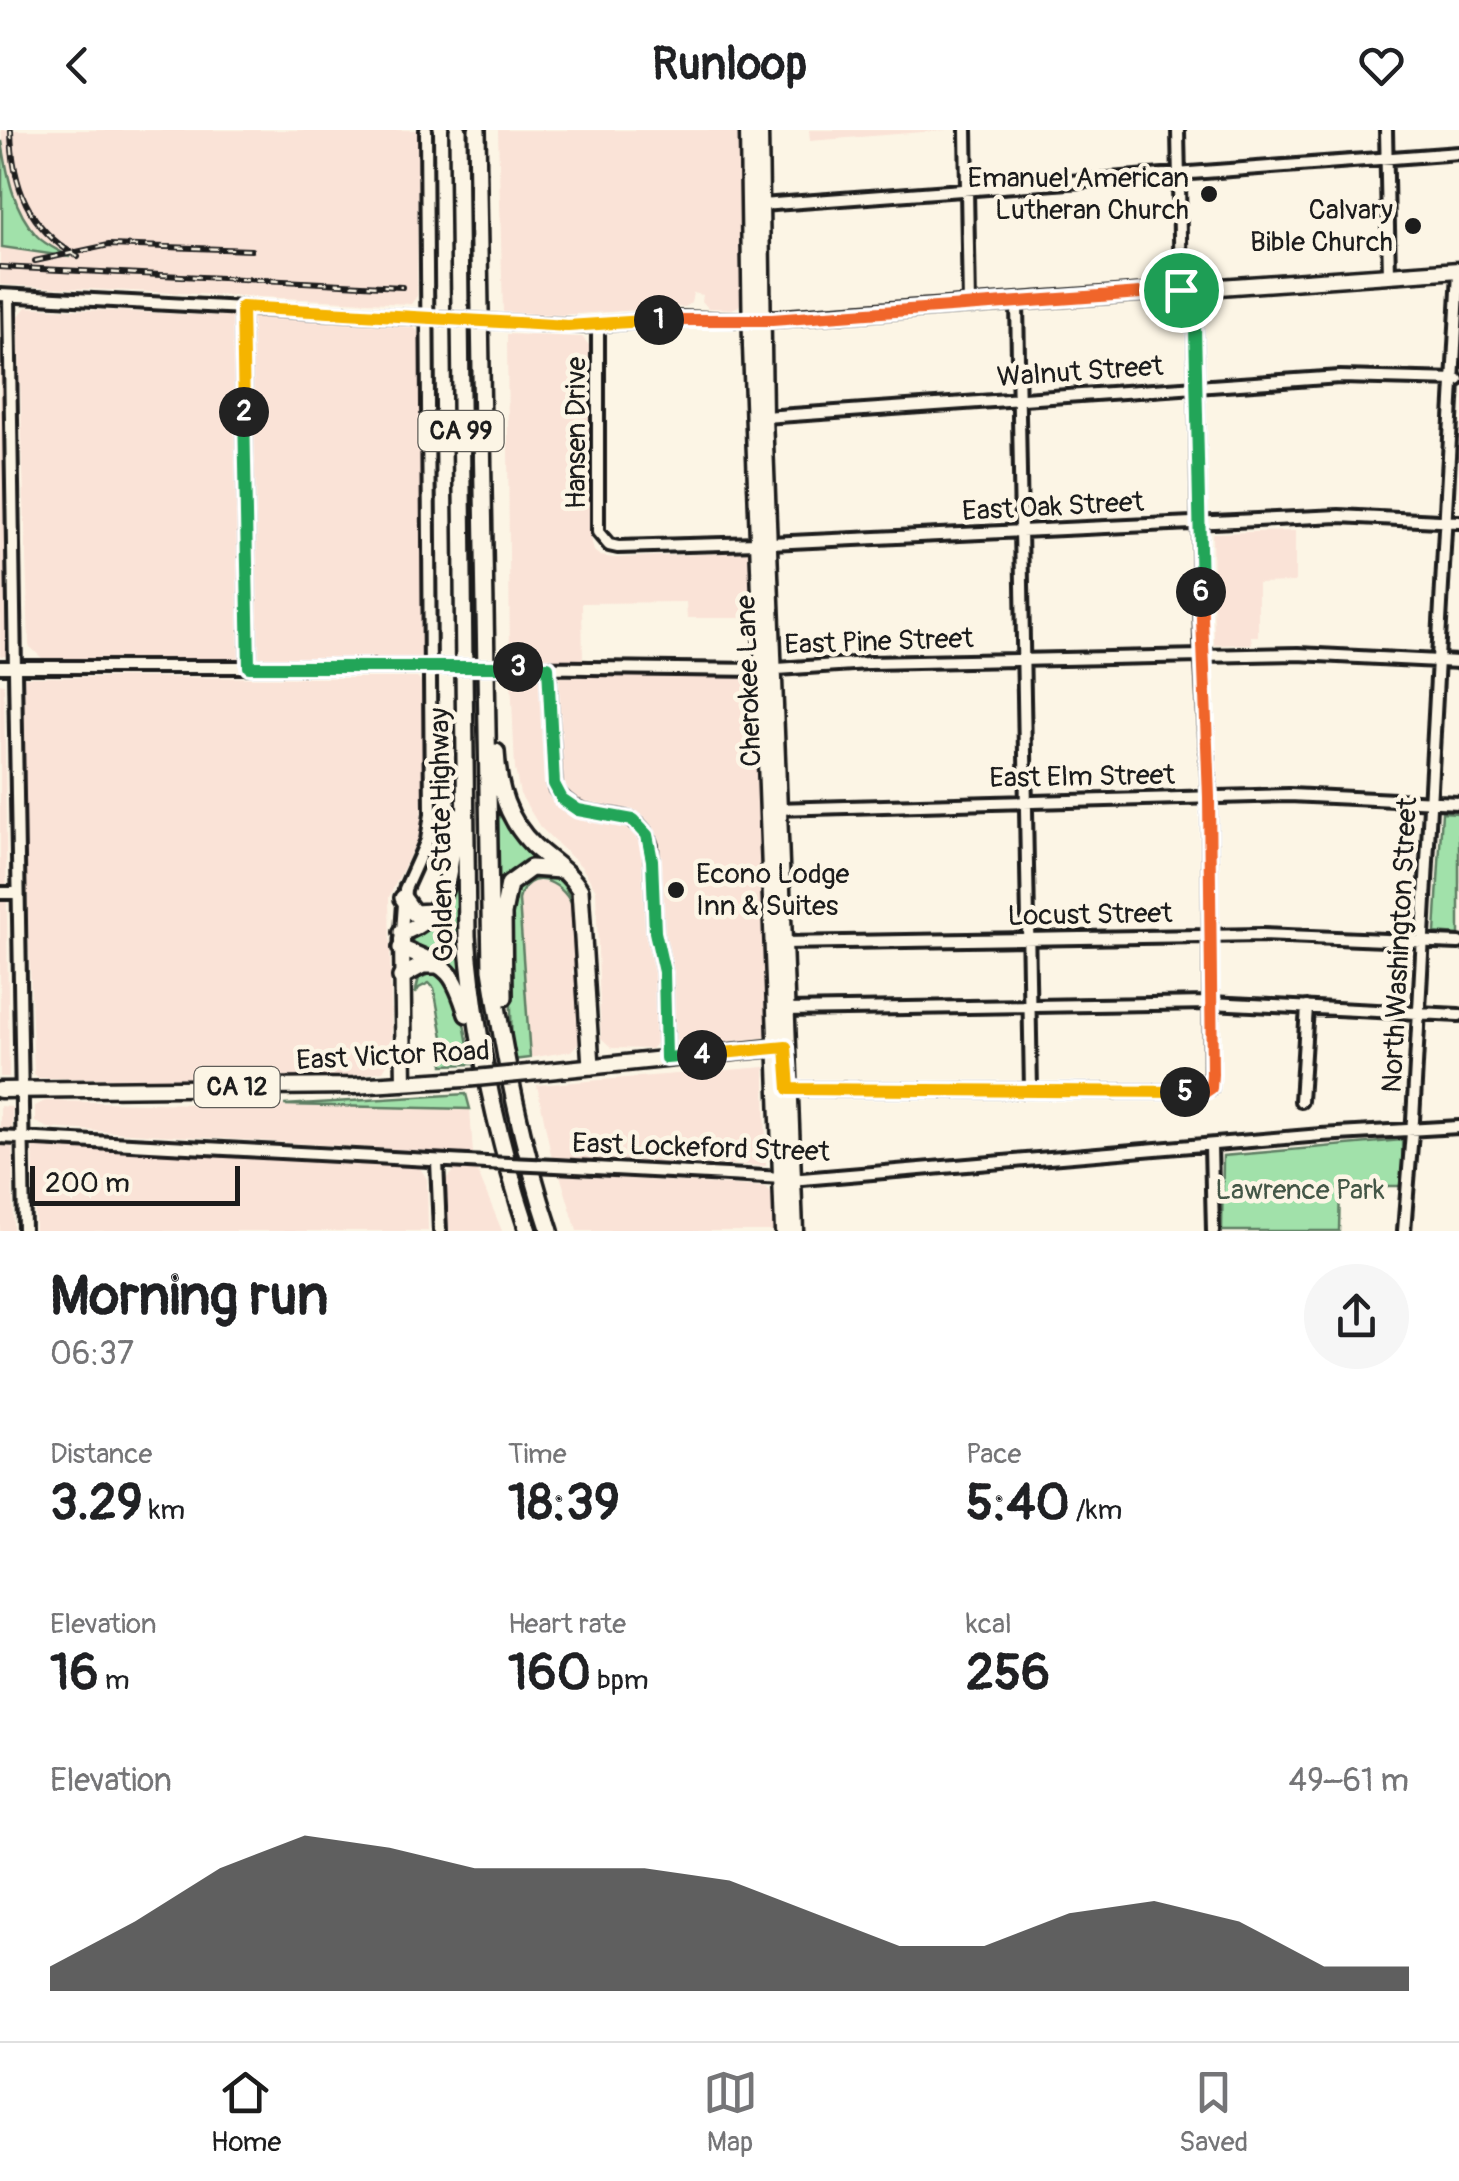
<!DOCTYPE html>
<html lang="en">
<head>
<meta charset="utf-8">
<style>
  body { margin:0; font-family:Pangolin,sans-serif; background:#f6f6f6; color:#202124; height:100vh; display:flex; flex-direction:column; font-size:38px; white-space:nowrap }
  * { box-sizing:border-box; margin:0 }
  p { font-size:32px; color:#757577 }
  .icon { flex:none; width:55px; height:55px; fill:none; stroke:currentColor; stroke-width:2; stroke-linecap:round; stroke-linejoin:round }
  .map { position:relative; height:1101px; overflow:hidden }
  .side { display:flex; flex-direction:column; background:#fff; flex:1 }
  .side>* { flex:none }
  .scale { position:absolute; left:30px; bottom:25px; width:210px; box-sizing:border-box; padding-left:10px; border:5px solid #1c1c1c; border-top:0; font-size:28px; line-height:35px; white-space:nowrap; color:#1c1c1c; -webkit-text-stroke:8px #fcf5e5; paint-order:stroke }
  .pin { position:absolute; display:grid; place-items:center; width:85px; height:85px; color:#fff; margin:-42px; border:5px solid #fff; border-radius:50%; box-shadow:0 2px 10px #0007 }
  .km { position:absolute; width:50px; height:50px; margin:-25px; border-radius:50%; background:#222; color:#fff; font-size:28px; line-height:50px; text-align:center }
  .round { display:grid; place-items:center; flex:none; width:105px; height:105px; border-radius:52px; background:#f6f6f6 }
  .head { display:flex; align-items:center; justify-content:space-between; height:170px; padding:0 50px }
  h1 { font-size:55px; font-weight:800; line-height:75px }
  .metrics { display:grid; grid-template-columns:repeat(3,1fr); gap:15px; height:170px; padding:10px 50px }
  .metrics div { display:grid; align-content:center }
  .metrics b { font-size:50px; font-weight:800 }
  .metrics small { font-size:28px; font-weight:400 }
  .metrics p { font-size:28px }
  .chart { height:280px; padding:20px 50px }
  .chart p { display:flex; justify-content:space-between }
  .chart svg { width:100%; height:180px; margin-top:10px; fill:#1c1c1c; opacity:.7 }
  header { display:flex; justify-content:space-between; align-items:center; height:130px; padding:0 50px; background:#fff; font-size:45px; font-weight:800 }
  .menu { display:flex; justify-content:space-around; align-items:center; height:140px; border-top:2px solid #e0e0e0; background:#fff; font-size:28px; color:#757577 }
  .menu a { display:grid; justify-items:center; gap:5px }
  .menu .current { color:#1c1c1c }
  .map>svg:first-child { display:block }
</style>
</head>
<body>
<header><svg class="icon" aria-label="back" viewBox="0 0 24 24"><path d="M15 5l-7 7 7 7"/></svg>Runloop<svg class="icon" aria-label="heart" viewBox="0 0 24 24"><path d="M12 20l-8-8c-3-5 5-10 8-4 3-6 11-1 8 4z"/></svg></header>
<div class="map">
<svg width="1459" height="1101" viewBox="0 0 1459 1101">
  <rect width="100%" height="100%" fill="#fcf5e5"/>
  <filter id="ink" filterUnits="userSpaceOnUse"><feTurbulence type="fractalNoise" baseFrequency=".01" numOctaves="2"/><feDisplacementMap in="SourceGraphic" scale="20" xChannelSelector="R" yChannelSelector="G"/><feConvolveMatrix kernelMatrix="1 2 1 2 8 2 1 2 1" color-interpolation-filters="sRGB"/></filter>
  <g filter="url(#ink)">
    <path fill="#fae3d7" d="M1,0H418L417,166L411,174L0,155V117L67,126L37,107L23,84L10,58Z
      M498,0H742L743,168L739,176L732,179L708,178L702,171L703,165L693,163L691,173L685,177L561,185L503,183Z
      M809,0H947L810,11Z
      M26,177L412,195L420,204L425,522L417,530L43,529L29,516L18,187Z
      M0,196L10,526H0Z
      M507,204L582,207L589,215L591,409L594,421L600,426L614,428L748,422L751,425L753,488H687L686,472L582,473L583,532L510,531Z
      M1295,401V452L1258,453V506H1251L1252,514L1214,515L1212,403Z
      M19,547L417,548L425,556L421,696L418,709L389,767L392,926L383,941L338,949L38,948L34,945Z
      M511,547H750L756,553L769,904L763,908L685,916L675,910L657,912L651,919L612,918L601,908L596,760L581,736L540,697L520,664L515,639Z
      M0,553L4,554L9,947H0Z
      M536,751L557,754L566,762L572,775L577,831L572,843L578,845L582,909L571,921L530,928L519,770L527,755Z
      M765,937L766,1036L552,1029L537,955Z
      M45,971L470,979L473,1024L48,998L35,992V976Z
      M0,976L12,977L13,1101H0Z
      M33,1013L420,1038L427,1049L428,1101H35Z
      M455,1039L477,1040L502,1101H450L445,1085L446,1049Z
      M560,1045L766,1057L773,1065L774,1101H577Z"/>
    <path fill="#a1e1aa" stroke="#5e7e63" stroke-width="2.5" d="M2,11C7,44 13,80 37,106C45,115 60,121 70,127L2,117Z
      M496,670H500L536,724L497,783Z
      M1442,682L1459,683V805L1435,803Z
      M548,744C564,750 567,759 572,775C561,750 527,736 519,770L530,928L512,930L509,777C514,753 524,746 548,744Z
      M456,757L464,843L418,819L411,809L429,796L451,758Z
      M436,842C463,856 465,907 472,934L443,935V907L434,858L429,853L419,858L415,864L419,848Z
      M466,964L470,979L284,975Z
      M1402,1010L1403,1056H1340L1339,1101H1222L1223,1026Z"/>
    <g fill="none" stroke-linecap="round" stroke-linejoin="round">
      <defs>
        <path id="minor" d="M966,0L969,176
          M1386,0L1389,145
          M761,75L1459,23
          M0,165L428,188
          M9,166L24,1101
          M1017,173L1031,961
          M242,177L249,537
          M502,192L583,196L678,188L750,190
          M598,196V402L609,415L618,417L758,413
          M764,287L1340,247L1458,250
          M770,413L1339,386L1459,392
          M0,537H445
          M504,537L762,540L868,533L1298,524L1459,532
          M548,537L555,658C585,704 635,664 651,716L655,802L664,842L666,928
          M775,679L1289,665L1459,673
          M0,763H18
          M402,802L405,759L427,710L431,684L426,0
          M782,813L1262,805L1459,813
          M785,880L1210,873L1459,885
          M787,959L1193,962L1211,958L1209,667L1201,511L1195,198L1181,160L1178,0
          M1301,971L1307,877
          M0,1007L486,1033
          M1211,1016L1213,1101
          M437,1031L440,1101
          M556,1036L802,1049L1321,1005L1459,997
          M1404,1101L1413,990L1459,142"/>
        <path id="major" d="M748,0L751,216L783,1101
          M760,0L764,287L795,1101
          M757,190L1459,140
          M402,809L404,953
          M528,943L781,917
          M0,960L354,956L464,949"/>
        <path id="highway" d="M458,0L467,806C475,907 496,1005 528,1101
          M477,0L491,839C505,929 521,1015 550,1101
          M496,622C498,657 507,690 534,716C550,731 569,741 580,760L591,936
          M403,768L414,783L432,782
          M402,802C452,789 451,727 454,686
          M401,818C446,838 452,835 467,884
          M401,847L423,835H437
          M504,867L503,784L509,754L531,738L560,740"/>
      </defs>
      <use href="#minor" stroke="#1c1c1c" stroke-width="18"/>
      <use href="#major" stroke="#1c1c1c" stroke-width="21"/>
      <use href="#highway" stroke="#1c1c1c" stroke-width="22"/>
      <use href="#minor" stroke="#fcf5e5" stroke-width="10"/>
      <use href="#major" stroke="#fcf5e5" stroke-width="14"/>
      <use href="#highway" stroke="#fcf5e5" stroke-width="15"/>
      <defs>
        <path id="rail" d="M11,0C12,56 28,98 78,127
          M35,131L109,115L251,120
          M0,137L402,157"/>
      </defs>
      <use href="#rail" stroke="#1c1c1c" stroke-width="6"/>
      <use href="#rail" stroke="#fcf5e5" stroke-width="2.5" stroke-dasharray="8" stroke-linecap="butt"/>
      <defs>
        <path id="minor-bridge" d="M439,188L502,192
          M445,537H504
          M486,1033L556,1036"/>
        <path id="major-bridge" d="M464,949L528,943"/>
      </defs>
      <use href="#minor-bridge" stroke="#1c1c1c" stroke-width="18" stroke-linecap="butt"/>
      <use href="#major-bridge" stroke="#1c1c1c" stroke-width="21" stroke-linecap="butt"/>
      <use href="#minor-bridge" stroke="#fcf5e5" stroke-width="10"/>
      <use href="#major-bridge" stroke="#fcf5e5" stroke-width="14"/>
    </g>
  </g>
  <g fill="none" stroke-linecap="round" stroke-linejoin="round" filter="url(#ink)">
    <defs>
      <path id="split-1" d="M659,190H772L1181,160"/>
      <path id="split-2" d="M244,282L242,177L568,196L659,190"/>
      <path id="split-3" d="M244,282L249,537H518"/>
      <path id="split-4" d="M518,537H548L554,654L562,669L578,680L633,690L647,705L652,730L655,802L664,842L666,928L702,925"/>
      <path id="split-5" d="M702,925L786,917L789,959L1185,962"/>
      <path id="split-6" d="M1185,962H1205L1211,958L1212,944L1209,667L1201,462"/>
      <path id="split-7" d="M1181,160L1195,198L1201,462"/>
    </defs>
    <use href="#split-1" stroke="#fff" stroke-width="20"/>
    <use href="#split-2" stroke="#fff" stroke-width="20"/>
    <use href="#split-3" stroke="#fff" stroke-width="20"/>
    <use href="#split-4" stroke="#fff" stroke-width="20"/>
    <use href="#split-5" stroke="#fff" stroke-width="20"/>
    <use href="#split-6" stroke="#fff" stroke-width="20"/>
    <use href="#split-7" stroke="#fff" stroke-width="20"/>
    <use href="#split-1" stroke="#f0652b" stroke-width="12"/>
    <use href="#split-2" stroke="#f5b400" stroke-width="12"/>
    <use href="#split-3" stroke="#22a559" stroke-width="12"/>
    <use href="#split-4" stroke="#22a559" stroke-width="12"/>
    <use href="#split-5" stroke="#f5b400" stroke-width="12"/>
    <use href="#split-6" stroke="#f0652b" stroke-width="12"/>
    <use href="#split-7" stroke="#22a559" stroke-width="12"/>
  </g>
  <g fill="#1c1c1c" stroke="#fcf5e5" stroke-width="4">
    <circle cx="1209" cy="64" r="10"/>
    <circle cx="1413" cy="96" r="10"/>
    <circle cx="676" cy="760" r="10"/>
  </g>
  <g text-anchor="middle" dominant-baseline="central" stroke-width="9" stroke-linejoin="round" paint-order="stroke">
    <g fill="#fcf5e5" stroke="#5f5d58" stroke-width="2.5">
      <rect x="418.5" y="281" width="85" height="40" rx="8"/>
      <rect x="194.5" y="937" width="85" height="40" rx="8"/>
    </g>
    <g font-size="25" font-weight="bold" fill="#1c1c1c">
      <text x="461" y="301">CA 99</text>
      <text x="237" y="957">CA 12</text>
    </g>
    <g font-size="28" fill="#1c1c1c" stroke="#fcf5e5" text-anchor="end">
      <text x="1189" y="48">Emanuel American<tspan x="1189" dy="32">Lutheran Church</tspan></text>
      <text x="1393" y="80">Calvary<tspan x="1393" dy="32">Bible Church</tspan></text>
      <text x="696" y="744" text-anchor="start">Econo Lodge<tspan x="696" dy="32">Inn &amp; Suites</tspan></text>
    </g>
    <g font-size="28" fill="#1c1c1c" stroke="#fcf5e5">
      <text transform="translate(1080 242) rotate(-4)">Walnut Street</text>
      <text transform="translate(576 303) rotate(-90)">Hansen Drive</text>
      <text transform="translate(1053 377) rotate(-3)">East Oak Street</text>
      <text transform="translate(879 512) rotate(-2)">East Pine Street</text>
      <text transform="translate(749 551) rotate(-92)">Cherokee Lane</text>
      <text transform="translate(1082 647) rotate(-1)">East Elm Street</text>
      <text transform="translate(442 705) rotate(-91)">Golden State Highway</text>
      <text transform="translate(1090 785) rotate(-1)">Locust Street</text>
      <text transform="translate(1400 815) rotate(-87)">North Washington Street</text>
      <text transform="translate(393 926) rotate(-3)">East Victor Road</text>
      <text transform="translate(701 1018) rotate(2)">East Lockeford Street</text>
    </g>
    <g font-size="28" fill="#445747" stroke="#fcf5e5">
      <text x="1300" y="1060">Lawrence Park</text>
    </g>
  </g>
</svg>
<div class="scale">200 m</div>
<div class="pin" style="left:1181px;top:160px;background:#1e9e55"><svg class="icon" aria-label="arrive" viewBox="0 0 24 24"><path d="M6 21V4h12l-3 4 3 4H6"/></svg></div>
<b class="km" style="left:659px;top:190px">1</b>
<b class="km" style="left:244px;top:282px">2</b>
<b class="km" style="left:518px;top:537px">3</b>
<b class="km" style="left:702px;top:925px">4</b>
<b class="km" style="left:1185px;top:962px">5</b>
<b class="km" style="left:1201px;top:462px">6</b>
</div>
<section class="side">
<div class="head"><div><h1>Morning run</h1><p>06:37</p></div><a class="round"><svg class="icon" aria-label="share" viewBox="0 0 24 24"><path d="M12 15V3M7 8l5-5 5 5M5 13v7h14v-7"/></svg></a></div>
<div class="metrics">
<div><p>Distance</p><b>3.29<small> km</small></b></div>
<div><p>Time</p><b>18:39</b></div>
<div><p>Pace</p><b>5:40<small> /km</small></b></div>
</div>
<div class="metrics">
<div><p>Elevation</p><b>16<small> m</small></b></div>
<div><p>Heart rate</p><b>160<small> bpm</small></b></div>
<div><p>kcal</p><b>256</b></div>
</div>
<div class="chart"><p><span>Elevation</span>49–61 m</p>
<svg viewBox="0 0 160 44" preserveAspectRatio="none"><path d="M0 44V38L10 27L20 14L30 6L40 9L50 14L60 14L70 14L80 17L90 25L100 33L110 33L120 25L130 22L140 27L150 38L160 38V44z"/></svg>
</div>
</section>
<nav class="menu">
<a class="current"><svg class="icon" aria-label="home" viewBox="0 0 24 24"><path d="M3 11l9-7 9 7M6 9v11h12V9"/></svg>Home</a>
<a><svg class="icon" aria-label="map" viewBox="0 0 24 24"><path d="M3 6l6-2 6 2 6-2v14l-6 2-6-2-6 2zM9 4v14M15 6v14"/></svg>Map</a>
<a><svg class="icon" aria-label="saved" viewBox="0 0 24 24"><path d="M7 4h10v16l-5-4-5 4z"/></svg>Saved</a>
</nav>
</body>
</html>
